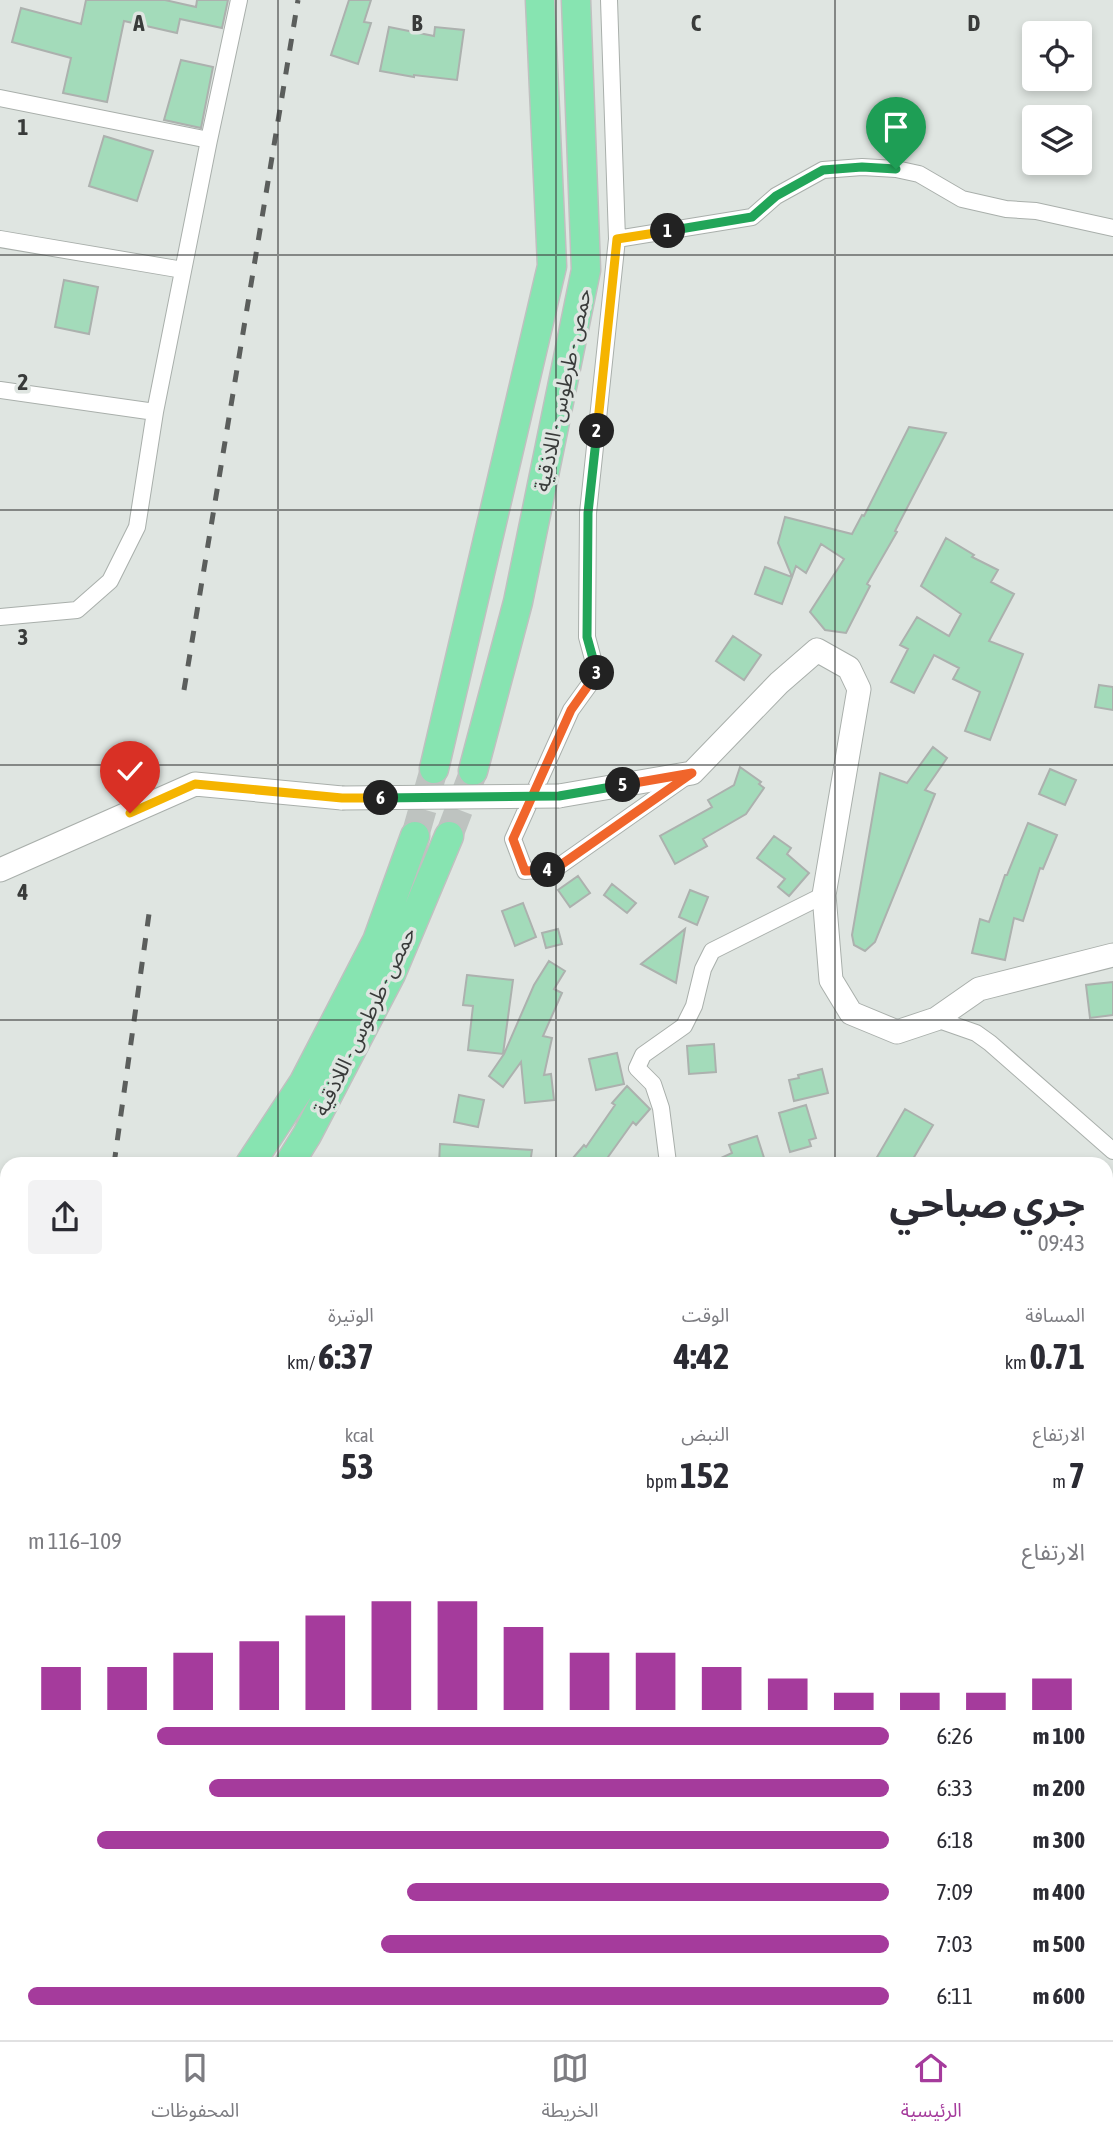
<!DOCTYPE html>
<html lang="ar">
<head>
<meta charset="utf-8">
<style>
  body { margin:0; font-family:"Asap Condensed","Noto Sans Arabic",sans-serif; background:#f2f2f3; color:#2b2b33; direction:rtl; height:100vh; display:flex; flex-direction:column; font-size:26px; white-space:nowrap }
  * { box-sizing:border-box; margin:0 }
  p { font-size:23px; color:#7c7c81 }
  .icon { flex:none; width:38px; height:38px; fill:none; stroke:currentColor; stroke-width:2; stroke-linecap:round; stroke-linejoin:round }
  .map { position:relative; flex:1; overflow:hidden; direction:ltr }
  .details { position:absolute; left:0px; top:1157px; width:1113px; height:884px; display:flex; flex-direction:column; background:#fff; border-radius:21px 21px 0 0; box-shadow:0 4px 10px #0003; direction:rtl }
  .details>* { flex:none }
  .fabs { position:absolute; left:1022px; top:21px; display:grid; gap:14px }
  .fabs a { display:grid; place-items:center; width:70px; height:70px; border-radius:7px; background:#fff; box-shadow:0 4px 10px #0003; font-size:35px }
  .pin { position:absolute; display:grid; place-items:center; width:60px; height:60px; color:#fff; margin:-72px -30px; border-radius:50% 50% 50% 0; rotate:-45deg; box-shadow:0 0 7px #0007 }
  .pin .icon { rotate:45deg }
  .km { position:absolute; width:35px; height:35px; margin:-18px; border-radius:50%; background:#222; color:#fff; font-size:19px; line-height:35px; text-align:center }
  .round { display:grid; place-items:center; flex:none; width:74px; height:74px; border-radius:7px; background:#f2f2f3 }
  .head { display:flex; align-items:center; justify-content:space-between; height:119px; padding:0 28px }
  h1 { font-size:38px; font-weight:700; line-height:52px }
  .metrics { display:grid; grid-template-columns:repeat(3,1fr); gap:10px; height:119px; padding:7px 28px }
  .metrics div { display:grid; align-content:center }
  .metrics b { font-size:35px; font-weight:700 }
  .metrics small { font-size:19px; font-weight:400 }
  .metrics p { font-size:19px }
  .chart { height:196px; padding:14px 28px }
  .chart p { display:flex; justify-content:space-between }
  .chart svg { width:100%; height:126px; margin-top:7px; stroke:#a53b9c; stroke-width:6 }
  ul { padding:0 28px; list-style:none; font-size:23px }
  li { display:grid; grid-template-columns:112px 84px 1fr; align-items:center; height:52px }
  li i { height:18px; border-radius:9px; background:#a53b9c }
  .menu { display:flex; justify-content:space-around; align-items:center; height:98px; border-top:2px solid #e1e1e2; background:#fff; font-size:19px; color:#7c7c81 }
  .menu a { display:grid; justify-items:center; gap:4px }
  .menu .current { color:#a53b9c }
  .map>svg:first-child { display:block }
</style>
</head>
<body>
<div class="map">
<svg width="1113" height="2040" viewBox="0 0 1113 2040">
  <rect width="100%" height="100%" fill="#dfe5e1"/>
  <path fill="#a3dbba" stroke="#acb1ae" stroke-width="2" d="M86,0H165L196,7L197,0H228L222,28L180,19L177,33L124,21L107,102L63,93L71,58L12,42L21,8L81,24Z
    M349,0H371L364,22L371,23L358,64L331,55Z
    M389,27L434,36L435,27L464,30L457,80L414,75V77L380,71Z
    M181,60L213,67L201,128L164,120Z
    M104,136L153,151L137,201L89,186Z
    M64,280L98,287L89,334L55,327Z
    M909,427L946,433L895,531L897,532L867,584L870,586L846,633L825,630L810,612L844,559L821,544L806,573L796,566L792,577L778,543L785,517L852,534L862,515L864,516Z
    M946,538L974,555L972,557L998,570L991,582L1014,594L989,641L1023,654L990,740L965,731L980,692L953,679L959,668L934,655L914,693L891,682L908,649L900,645L917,617L949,636L961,614L921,586Z
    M765,567L792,577L782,604L755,594Z
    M733,636L761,655L744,680L716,661Z
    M1099,685L1113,687V710L1095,707Z
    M933,747L947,758L925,790L935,794L875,942L865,951L854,945L852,935L880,773L907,783Z
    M740,767L761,782L759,784L764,788L746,814L703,839L707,846L675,864L660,836L712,807L708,800L734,785Z
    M1050,769L1076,780L1065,805L1039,794Z
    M1028,823L1057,835L1043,869L1040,868L1023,921L1014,918L1005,960L972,953L980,919L989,922L1005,875H1007Z
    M774,836L791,848L787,854L809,873L789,896L778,887L785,879L757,858Z
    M578,876L590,893L570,907L558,890Z
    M612,884L636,903L627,913L604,895Z
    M690,890L708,897L697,925L679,917Z
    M523,903L536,937L515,946L502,911Z
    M558,929L562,944L546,948L542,933Z
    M685,929L676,983L641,964Z
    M549,961L565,971L554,989L562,993L543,1036L552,1038L544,1075L551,1074L554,1100L525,1103L521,1062L503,1087L489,1076L504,1054L534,985Z
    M467,975L513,980L503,1054L468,1050L473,1006L463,1005Z
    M1113,982V1015L1090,1018L1086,985Z
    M714,1044L716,1072L689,1074L687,1046Z
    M617,1053L624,1084L596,1090L589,1059Z
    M822,1069L828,1093L794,1101L789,1080L799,1078L798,1075Z
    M627,1086L650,1109L636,1125L633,1122L603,1164H579L573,1158L584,1145L586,1147L615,1105L612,1103Z
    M459,1095L484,1100L478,1127L454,1122Z
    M806,1105L816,1138L809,1140L811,1146L790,1152L779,1113Z
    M905,1109L933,1125L910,1164H873Z
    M757,1136L766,1164H708L732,1153L729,1145Z
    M440,1144L532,1150L530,1164H439Z"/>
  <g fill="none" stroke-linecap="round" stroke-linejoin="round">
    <path stroke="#bec3c0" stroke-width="28" stroke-dasharray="28 14" stroke-linecap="butt" d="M415,836L434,769
      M449,836L473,773"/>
    <defs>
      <path id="street" d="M609,0L617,239L588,513L587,637L597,674L571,710L513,839L525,871L555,869L687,776
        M0,98L209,140L155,412L137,527L110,581L77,610L0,617
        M209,140L239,0
        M0,239L183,270
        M617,239L752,217L776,196L823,170L862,167L896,169L919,174L962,199L1006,209L1036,211L1113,228
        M0,390L155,412
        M936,1019L976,1033L990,1043L1113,1151
        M668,1163L661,1108L653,1084L637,1068L643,1055L684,1026L694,1006L703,969L712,951L824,895"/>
      <path id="secondary" d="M559,796L692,773L779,683L817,650L849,668L859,689L824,895L831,980L851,1013L897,1032L936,1019L979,989L1113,955
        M0,870L195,784L342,798"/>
      <path id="highway" d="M434,769L552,266L540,0
        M473,771L518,602L586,270L576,0
        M250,1164L304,1082L377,941L415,836
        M289,1164L307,1135L391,974L449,836
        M0,1470L7,1463
        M0,1509L7,1502"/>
    </defs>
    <use href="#street" stroke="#a9afab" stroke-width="18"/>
    <use href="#secondary" stroke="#a9afab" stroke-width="25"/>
    <use href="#highway" stroke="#c0c0c0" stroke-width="31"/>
    <use href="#street" stroke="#fff" stroke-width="16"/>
    <use href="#secondary" stroke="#fff" stroke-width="23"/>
    <use href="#highway" stroke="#87e4b1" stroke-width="28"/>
    <path stroke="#5b5e5c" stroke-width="5" stroke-dasharray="12 12" stroke-linecap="butt" d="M184,690L298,0
      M114,1164L149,914
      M4,2040L1,1828L7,1784"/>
    <defs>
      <path id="secondary-bridge" d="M342,798L559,796"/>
    </defs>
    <use href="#secondary-bridge" stroke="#a9afab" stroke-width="25" stroke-linecap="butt"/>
    <use href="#secondary-bridge" stroke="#fff" stroke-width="23"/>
  </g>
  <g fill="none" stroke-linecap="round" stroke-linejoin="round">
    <defs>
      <path id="split-1" d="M668,231L752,217L776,196L823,170L862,167L896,169"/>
      <path id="split-2" d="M597,431L617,239L668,231"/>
      <path id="split-3" d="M597,673L587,637L588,513L597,431"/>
      <path id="split-4" d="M548,870L525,871L513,839L571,710L597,673"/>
      <path id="split-5" d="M548,870L555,869L692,773L623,785"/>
      <path id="split-6" d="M381,798L559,796L623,785"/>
      <path id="split-7" d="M130,813L195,784L342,798H381"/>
    </defs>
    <use href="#split-1" stroke="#fff" stroke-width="14"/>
    <use href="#split-2" stroke="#fff" stroke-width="14"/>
    <use href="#split-3" stroke="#fff" stroke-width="14"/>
    <use href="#split-4" stroke="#fff" stroke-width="14"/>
    <use href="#split-5" stroke="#fff" stroke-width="14"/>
    <use href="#split-6" stroke="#fff" stroke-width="14"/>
    <use href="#split-7" stroke="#fff" stroke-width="14"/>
    <use href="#split-1" stroke="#22a559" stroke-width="9"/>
    <use href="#split-2" stroke="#f5b400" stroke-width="9"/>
    <use href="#split-3" stroke="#22a559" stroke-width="9"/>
    <use href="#split-4" stroke="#f0652b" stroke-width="9"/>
    <use href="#split-5" stroke="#f0652b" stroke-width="9"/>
    <use href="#split-6" stroke="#22a559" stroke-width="9"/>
    <use href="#split-7" stroke="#f5b400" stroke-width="9"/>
  </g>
  <path fill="none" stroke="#393b3a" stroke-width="2" stroke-opacity="0.55" d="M278,0V1164M556,0V1164M835,0V1164M0,255H1113M0,510H1113M0,765H1113M0,1020H1113M0,1275H7M1106,1275H1113M0,1530H7M1106,1530H1113M0,1785H7M1106,1785H1113M278,2034V2040M556,2034V2040M835,2034V2040"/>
  <g text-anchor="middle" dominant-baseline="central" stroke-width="7" stroke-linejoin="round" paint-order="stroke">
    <g font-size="21" fill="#393b3a" stroke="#dfe5e1">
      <text transform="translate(562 390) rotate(-78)">حمص - طرطوس - اللاذقية</text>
      <text transform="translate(364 1021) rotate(-64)">حمص - طرطوس - اللاذقية</text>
    </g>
  </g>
  <g font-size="23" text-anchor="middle" font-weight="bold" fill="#393b3a" stroke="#dfe5e1" stroke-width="7" stroke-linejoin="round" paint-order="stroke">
    <text x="139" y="31">A</text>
    <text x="417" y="31">B</text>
    <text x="696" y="31">C</text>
    <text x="974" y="31">D</text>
    <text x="23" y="135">1</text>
    <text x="23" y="390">2</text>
    <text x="23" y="645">3</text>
    <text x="23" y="900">4</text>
  </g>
</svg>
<div class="fabs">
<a><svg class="icon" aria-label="locate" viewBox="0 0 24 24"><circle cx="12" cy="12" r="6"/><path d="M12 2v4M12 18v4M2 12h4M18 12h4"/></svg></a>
<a><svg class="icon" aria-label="layers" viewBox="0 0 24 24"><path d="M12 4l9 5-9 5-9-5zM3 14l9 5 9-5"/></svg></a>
</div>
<div class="pin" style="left:896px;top:169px;background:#1e9e55"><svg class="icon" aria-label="arrive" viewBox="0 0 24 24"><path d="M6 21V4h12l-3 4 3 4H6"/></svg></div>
<div class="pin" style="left:130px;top:813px;background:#d93025"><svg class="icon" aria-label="check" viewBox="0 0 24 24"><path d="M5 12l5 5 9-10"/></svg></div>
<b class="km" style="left:668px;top:231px">1</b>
<b class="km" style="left:597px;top:431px">2</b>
<b class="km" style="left:597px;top:673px">3</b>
<b class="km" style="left:548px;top:870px">4</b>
<b class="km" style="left:623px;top:785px">5</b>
<b class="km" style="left:381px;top:798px">6</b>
<section class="details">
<div class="head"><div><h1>جري صباحي</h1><p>09:43</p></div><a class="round"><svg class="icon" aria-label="share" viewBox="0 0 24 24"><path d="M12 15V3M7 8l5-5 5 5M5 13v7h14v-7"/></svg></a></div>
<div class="metrics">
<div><p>المسافة</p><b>0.71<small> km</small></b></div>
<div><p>الوقت</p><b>4:42</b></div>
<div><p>الوتيرة</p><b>6:37<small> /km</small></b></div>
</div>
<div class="metrics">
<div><p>الارتفاع</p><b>7<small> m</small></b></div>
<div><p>النبض</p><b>152<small> bpm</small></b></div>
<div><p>kcal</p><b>53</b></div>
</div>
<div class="chart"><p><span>الارتفاع</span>109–116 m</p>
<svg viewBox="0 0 160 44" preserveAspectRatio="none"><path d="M5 44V29M15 44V29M25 44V24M35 44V20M45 44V11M55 44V6M65 44V6M75 44V15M85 44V24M95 44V24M105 44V29M115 44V33M125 44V38M135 44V38M145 44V38M155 44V33"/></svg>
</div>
<ul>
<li><b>100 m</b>6:26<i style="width:85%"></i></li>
<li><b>200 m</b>6:33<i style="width:79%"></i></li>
<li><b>300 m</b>6:18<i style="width:92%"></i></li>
<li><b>400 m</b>7:09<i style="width:56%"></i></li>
<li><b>500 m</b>7:03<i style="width:59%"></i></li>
<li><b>600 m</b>6:11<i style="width:100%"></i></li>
</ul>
</section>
</div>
<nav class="menu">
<a class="current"><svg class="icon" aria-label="home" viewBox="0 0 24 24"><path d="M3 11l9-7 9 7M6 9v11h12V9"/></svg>الرئيسية</a>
<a><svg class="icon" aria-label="map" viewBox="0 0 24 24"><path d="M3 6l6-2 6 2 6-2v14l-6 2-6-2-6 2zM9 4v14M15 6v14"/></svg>الخريطة</a>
<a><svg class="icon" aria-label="saved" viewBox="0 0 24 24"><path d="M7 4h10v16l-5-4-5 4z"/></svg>المحفوظات</a>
</nav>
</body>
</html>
